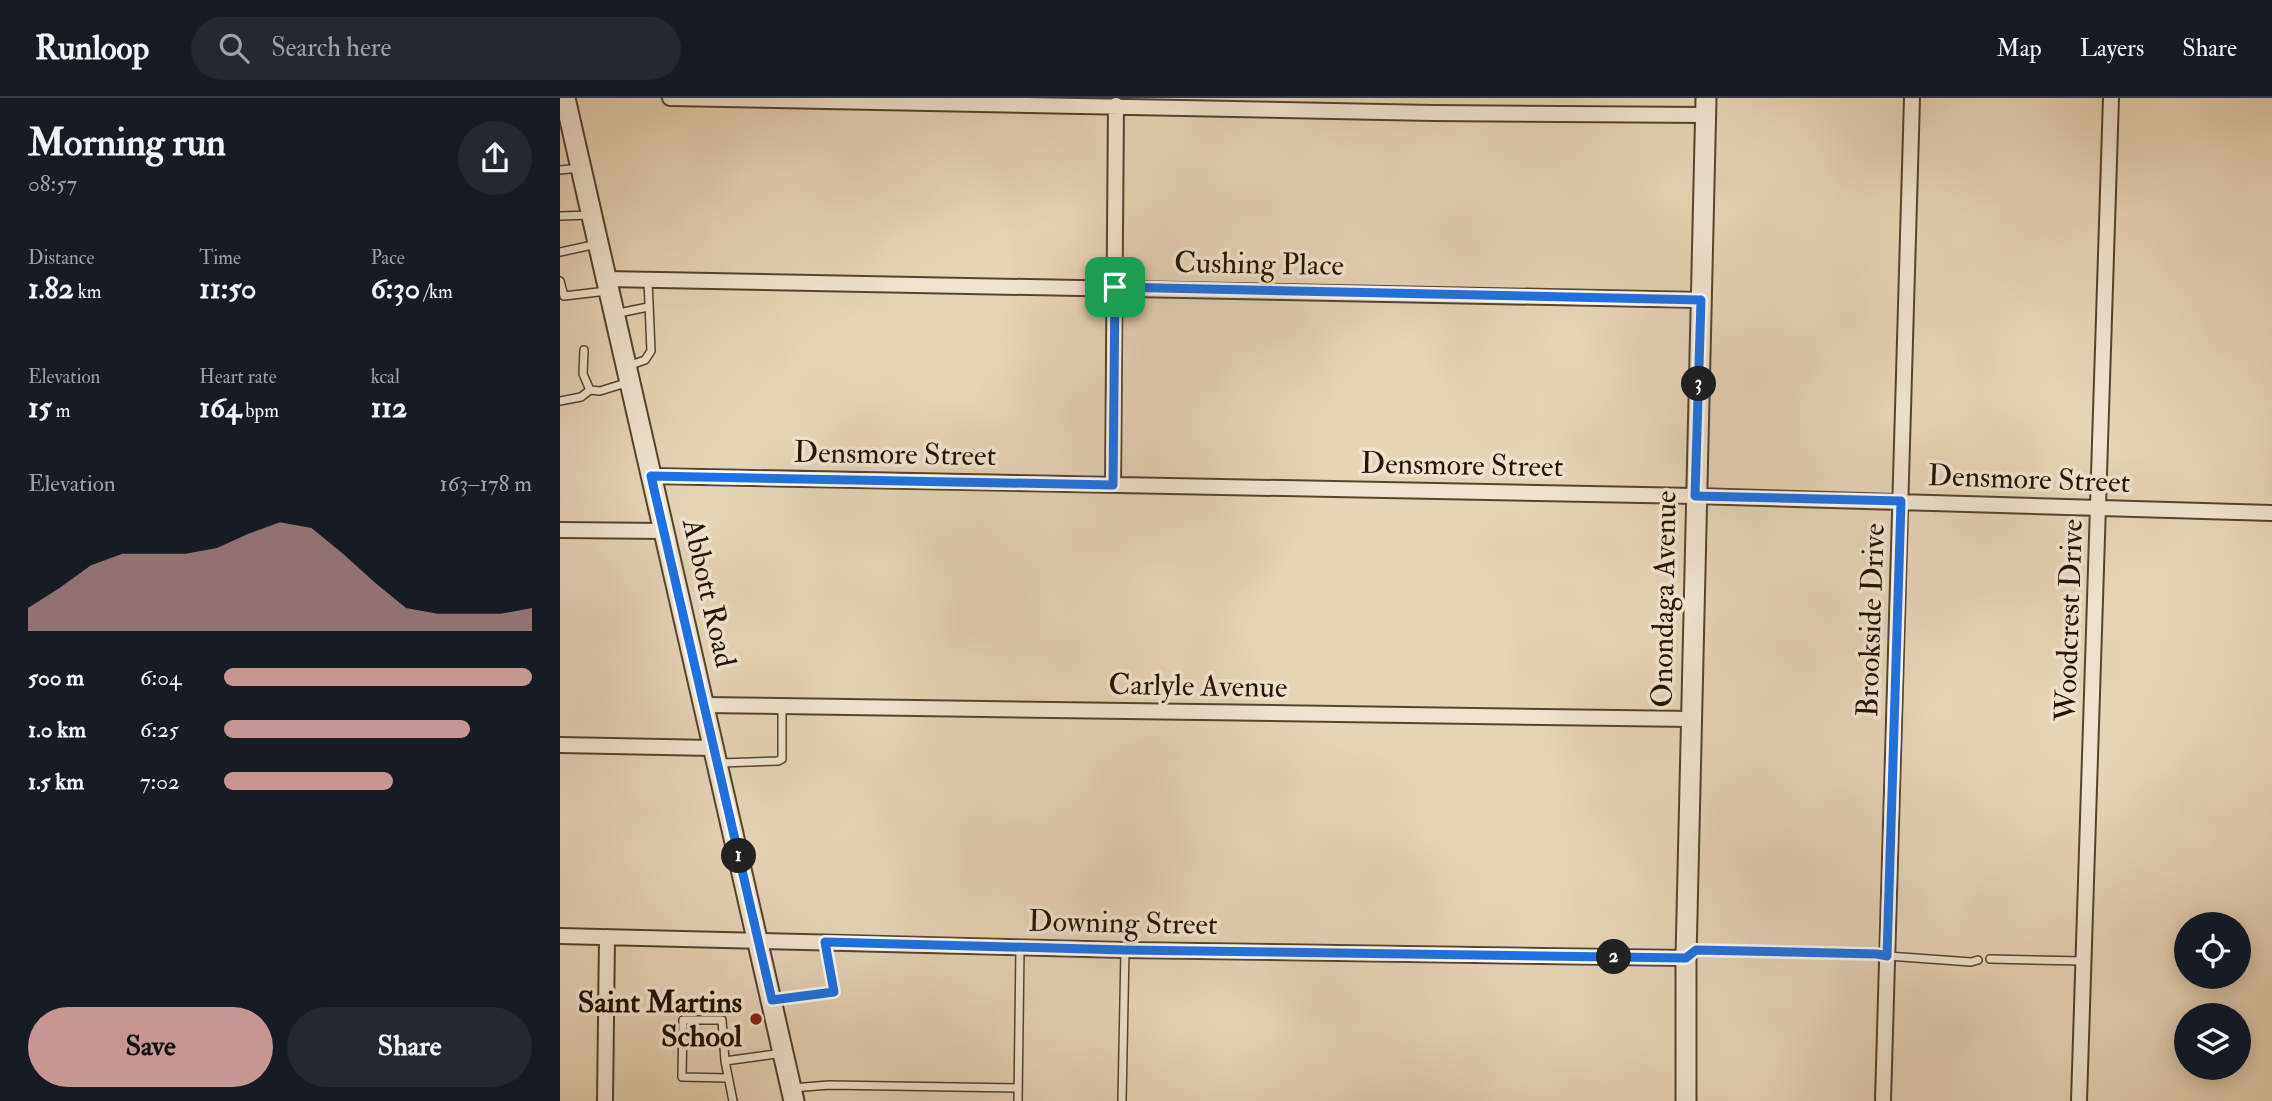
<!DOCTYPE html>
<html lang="en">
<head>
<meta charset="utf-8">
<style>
  body { margin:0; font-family:"IM FELL Double Pica",serif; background:#242831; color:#f1f3f6; height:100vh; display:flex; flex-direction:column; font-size:26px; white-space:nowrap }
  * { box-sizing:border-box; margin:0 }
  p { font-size:23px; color:#9ea1a6 }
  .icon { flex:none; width:38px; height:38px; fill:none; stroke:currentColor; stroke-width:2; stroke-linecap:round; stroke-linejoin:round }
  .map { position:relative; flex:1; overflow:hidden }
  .details { display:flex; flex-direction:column; background:#171b24; width:560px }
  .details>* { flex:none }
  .tools { position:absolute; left:1614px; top:814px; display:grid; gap:14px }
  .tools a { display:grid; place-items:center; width:77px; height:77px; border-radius:50%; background:#171b24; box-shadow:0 4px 18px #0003; font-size:35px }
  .pin { position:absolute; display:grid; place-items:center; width:60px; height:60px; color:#fff; margin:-30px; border-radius:14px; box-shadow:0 4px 10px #0006 }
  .km { position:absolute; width:35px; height:35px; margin:-18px; border-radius:50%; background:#222; color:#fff; font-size:19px; line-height:35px; text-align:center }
  .round { display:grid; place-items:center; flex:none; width:74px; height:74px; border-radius:37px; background:#242831 }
  .headline { display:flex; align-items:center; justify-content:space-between; height:119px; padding:0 28px }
  h1 { font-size:38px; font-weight:700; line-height:52px }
  .metrics { display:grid; grid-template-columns:repeat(3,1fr); gap:10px; height:119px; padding:7px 28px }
  .metrics div { display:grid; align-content:center }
  .metrics b { font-size:30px; font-weight:700 }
  .metrics small { font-size:19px; font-weight:400 }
  .metrics p { font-size:19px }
  .chart { height:196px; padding:14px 28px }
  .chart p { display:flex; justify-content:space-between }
  .chart svg { width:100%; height:126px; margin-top:7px; fill:#c59692; opacity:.7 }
  .button { display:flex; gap:14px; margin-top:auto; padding:14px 28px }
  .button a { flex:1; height:80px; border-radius:42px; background:#c59692; color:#111; font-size:28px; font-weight:700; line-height:80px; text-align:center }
  .button a+a { background:#242831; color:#f1f3f6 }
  ul { padding:0 28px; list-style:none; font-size:23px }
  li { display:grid; grid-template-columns:112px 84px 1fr; align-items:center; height:52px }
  li i { height:18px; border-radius:9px; background:#c59692 }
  header { display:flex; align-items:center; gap:42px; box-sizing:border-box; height:98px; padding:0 35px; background:#171b24; border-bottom:2px solid #363941 }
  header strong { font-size:33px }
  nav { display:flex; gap:38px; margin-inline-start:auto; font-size:24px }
  .search { width:490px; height:63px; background:#242831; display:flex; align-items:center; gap:18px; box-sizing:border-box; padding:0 24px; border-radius:38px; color:#9ea1a6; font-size:26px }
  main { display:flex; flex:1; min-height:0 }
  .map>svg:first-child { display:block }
</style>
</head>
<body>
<header>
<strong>Runloop</strong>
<div class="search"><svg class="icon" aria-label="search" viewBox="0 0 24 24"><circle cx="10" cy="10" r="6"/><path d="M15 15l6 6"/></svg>Search here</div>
<nav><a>Map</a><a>Layers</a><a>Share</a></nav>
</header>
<main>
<section class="details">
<div class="headline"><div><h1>Morning run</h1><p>08:57</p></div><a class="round"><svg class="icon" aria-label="share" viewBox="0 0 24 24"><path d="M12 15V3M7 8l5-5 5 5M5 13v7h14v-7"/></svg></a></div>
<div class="metrics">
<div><p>Distance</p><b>1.82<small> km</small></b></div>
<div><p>Time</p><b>11:50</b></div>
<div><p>Pace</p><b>6:30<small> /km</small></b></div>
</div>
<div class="metrics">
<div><p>Elevation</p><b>15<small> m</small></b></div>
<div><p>Heart rate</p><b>164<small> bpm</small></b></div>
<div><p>kcal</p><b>112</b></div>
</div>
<div class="chart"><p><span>Elevation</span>163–178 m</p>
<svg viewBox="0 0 160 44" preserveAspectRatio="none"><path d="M0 44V36L10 29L20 21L30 17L40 17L50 17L60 15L70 10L80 6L90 8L100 17L110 27L120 36L130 38L140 38L150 38L160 36V44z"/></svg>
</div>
<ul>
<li><b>500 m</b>6:04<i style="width:100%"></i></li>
<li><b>1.0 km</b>6:25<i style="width:80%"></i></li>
<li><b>1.5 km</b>7:02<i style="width:55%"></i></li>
</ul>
<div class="button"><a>Save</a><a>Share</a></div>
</section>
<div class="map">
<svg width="1712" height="1003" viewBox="0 0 1712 1003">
  <rect width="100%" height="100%" fill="#e6d4b6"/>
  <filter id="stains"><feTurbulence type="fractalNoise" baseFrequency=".00286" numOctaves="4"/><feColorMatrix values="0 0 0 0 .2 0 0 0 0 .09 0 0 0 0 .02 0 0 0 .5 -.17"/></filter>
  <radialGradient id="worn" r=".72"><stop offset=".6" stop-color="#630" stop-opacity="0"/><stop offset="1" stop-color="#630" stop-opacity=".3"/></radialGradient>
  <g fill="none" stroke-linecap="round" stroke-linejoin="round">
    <defs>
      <path id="service" d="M0,72L20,70
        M0,118L31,117
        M0,154L37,146
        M0,183L4,198L47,193
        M54,216L88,209
        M24,252L23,276L30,292L40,293L69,284
        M68,268L85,262L91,253L88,182
        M0,303L21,299L30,292
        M160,665L218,663L222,661V609
        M1328,858L1411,864L1418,862
        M1430,861L1523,863
        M212,902L274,894L265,844
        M165,963L162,922H123L122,979L168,980
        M232,990L269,987L458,990
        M173,1003L165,963L223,955
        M458,1003L460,850
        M562,1003L565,852"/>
      <path id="minor" d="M110,0L873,15L1146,17
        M46,181L1141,202
        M91,378L1135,398L1712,415
        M553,387L556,7
        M0,432L104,433
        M144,607L1131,621
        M0,647L154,650
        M0,838L565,852L1126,860
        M45,1003L47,839
        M1323,1003L1352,0
        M1519,1003L1551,0"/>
      <path id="tertiary" d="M5,0L234,1003
        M1126,1003V860L1146,0"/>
    </defs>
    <use href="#service" stroke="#54442e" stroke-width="10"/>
    <use href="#minor" stroke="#54442e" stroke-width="18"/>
    <use href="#tertiary" stroke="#54442e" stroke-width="23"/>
    <path stroke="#241400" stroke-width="2.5" stroke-dasharray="2 3.5" stroke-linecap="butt" d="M1143,852L1315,856"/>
    <use href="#service" stroke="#efe3d0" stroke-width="7"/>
    <use href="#minor" stroke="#efe3d0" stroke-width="14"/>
    <use href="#tertiary" stroke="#efe3d0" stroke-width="19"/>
  </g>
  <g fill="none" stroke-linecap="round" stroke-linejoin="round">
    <defs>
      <path id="route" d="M555,189L1141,202L1135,398L1341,403L1327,858L1317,856L1136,852L1126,860L565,852L265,844L274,894L212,902L91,378L553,387Z"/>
    </defs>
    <use href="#route" stroke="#fff" stroke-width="14"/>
    <use href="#route" stroke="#1a73e8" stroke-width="9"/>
  </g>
  <circle fill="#8f2418" stroke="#efe3d0" stroke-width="2.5" cx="196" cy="921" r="7"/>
  <g text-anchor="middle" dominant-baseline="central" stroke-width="7" stroke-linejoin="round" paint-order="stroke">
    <g font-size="30" fill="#241400" stroke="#efe3d0">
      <text transform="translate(699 166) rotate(1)">Cushing Place</text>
      <text transform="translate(335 356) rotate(1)">Densmore Street</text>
      <text transform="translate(902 367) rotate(1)">Densmore Street</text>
      <text transform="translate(1469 381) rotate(2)">Densmore Street</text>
      <text transform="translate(149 495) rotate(77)">Abbott Road</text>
      <text transform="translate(1104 501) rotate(-89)">Onondaga Avenue</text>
      <text transform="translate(1311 522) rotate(-88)">Brookside Drive</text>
      <text transform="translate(1509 522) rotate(-88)">Woodcrest Drive</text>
      <text transform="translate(638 588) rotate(1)">Carlyle Avenue</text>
      <text transform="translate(563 825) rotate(1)">Downing Street</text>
    </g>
    <g font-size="30" font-weight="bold" fill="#241400" stroke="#efe3d0" text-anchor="end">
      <text x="182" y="904">Saint Martins<tspan x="182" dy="34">School</tspan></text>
    </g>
  </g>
  <rect width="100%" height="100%" filter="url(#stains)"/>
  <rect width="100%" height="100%" fill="url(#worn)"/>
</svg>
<div class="tools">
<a><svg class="icon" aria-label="locate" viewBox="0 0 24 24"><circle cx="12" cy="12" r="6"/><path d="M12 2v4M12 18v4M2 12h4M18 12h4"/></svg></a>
<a><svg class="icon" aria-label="layers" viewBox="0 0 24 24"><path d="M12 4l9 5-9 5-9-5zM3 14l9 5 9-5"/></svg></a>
</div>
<div class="pin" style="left:555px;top:189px;background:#1e9e55"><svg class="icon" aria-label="arrive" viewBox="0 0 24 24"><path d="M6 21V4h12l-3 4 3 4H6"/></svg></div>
<b class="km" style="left:179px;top:758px">1</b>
<b class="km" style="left:1054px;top:859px">2</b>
<b class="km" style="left:1139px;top:286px">3</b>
</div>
</main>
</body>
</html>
